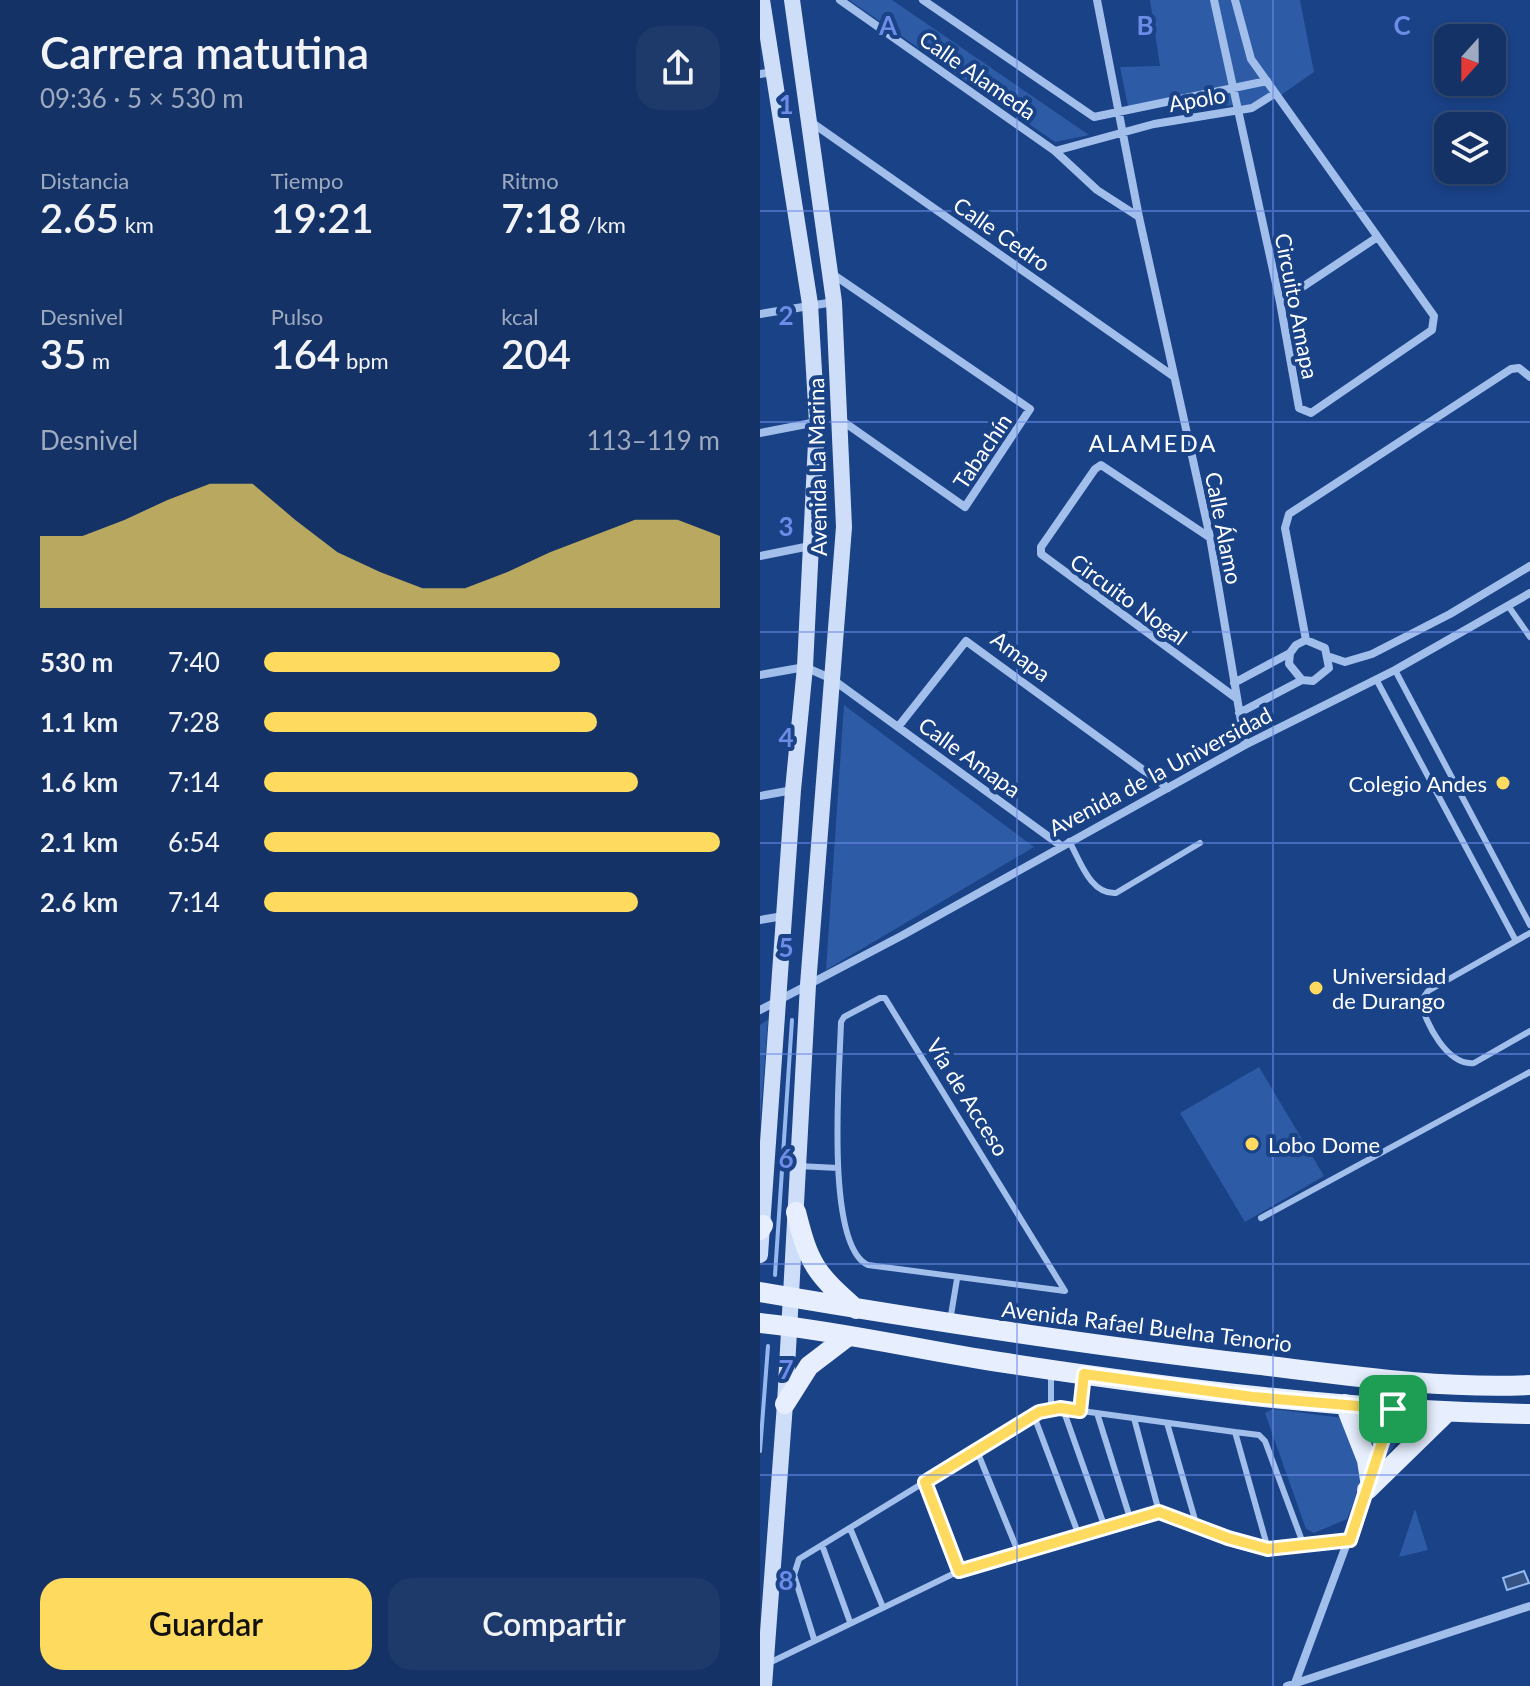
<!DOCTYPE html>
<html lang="es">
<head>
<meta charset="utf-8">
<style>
  body { margin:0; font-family:Lato,sans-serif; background:#1d3a6b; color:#f1f3f6; height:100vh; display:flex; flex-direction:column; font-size:30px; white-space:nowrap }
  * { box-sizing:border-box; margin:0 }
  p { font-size:26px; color:#9daabf }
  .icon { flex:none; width:44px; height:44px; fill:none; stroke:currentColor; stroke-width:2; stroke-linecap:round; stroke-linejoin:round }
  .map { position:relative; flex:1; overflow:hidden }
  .drawer { display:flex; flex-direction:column; background:#143265; width:760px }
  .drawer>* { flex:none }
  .needle { width:52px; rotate:201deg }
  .buttons { position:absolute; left:674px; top:24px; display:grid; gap:16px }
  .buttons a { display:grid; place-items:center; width:72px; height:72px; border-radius:16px; background:#143265; box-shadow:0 4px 12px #0003,0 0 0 2px #334d79; font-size:40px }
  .pin { position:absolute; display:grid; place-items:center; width:68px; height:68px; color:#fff; margin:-34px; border-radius:16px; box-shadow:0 4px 12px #0006 }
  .round { display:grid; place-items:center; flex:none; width:84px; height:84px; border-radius:24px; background:#1d3a6b }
  .head { display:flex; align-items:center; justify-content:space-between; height:136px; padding:0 40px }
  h1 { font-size:44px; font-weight:600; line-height:60px }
  .figures { display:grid; grid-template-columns:repeat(3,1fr); gap:12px; height:136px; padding:8px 40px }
  .figures div { display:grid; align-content:center }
  .figures b { font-size:40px; font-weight:600 }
  .figures small { font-size:22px; font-weight:400 }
  .figures p { font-size:22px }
  .chart { height:224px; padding:16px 40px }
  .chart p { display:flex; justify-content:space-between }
  .chart svg { width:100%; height:144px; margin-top:8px; fill:#fedb5e; opacity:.7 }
  .button { display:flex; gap:16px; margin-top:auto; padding:16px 40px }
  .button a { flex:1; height:92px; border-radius:24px; background:#fedb5e; color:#111; font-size:32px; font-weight:600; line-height:92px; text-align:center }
  .button a+a { background:#1d3a6b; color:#f1f3f6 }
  ul { padding:0 40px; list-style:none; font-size:26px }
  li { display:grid; grid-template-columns:128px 96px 1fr; align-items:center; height:60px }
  li i { height:20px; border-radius:10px; background:#fedb5e }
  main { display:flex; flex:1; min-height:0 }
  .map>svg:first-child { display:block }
</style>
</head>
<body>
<main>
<section class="drawer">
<div class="head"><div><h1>Carrera matutina</h1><p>09:36 · 5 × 530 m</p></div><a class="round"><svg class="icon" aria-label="share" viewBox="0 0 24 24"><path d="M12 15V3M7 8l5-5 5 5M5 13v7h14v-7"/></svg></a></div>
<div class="figures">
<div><p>Distancia</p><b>2.65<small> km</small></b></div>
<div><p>Tiempo</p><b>19:21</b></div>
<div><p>Ritmo</p><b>7:18<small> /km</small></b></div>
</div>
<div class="figures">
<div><p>Desnivel</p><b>35<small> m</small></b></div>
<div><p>Pulso</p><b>164<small> bpm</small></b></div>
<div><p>kcal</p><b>204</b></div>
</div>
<div class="chart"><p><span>Desnivel</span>113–119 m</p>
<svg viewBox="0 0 160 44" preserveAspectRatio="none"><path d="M0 44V22L10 22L20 17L30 11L40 6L50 6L60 17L70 27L80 33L90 38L100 38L110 33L120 27L130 22L140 17L150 17L160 22V44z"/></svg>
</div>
<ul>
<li><b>530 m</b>7:40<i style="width:65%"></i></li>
<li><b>1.1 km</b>7:28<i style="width:73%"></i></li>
<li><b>1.6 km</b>7:14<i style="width:82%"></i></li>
<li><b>2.1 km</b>6:54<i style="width:100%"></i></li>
<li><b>2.6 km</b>7:14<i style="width:82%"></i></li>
</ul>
<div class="button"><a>Guardar</a><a>Compartir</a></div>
</section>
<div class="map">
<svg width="770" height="1686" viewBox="0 0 770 1686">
  <rect width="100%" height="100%" fill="#1a4287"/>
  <path fill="#2d5ba5" d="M89,0H132L329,135L295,142Z
    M390,0H540L554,72L521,95L491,105L453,106L428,99L368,106L360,67L400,66Z
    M84,705L274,847L66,970Z
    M8,1020L0,1123V1025Z
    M499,1067L564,1176L485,1222L420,1113Z
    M513,1409L583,1418L604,1478L587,1519L554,1533L546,1529L505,1413Z
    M605,1420L623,1421L612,1450L604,1424Z
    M638,1421L645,1423L647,1428L623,1461L621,1460Z
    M655,1509L668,1550L639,1557Z"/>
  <path fill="#375487" stroke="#95b8ef" stroke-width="2" d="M764,1571L769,1583L747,1590L743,1578Z"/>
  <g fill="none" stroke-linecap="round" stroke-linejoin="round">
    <path stroke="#95b8ef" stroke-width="4" d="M15,1275L32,1020
      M0,1451L8,1346"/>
    <path stroke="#a2bfec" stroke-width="6" d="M749,607L770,637
      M635,670L770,925
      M616,679L756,941
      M309,841C320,860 330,895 356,893L440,843
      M770,933L668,991L661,1001C665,1024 688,1066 714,1063L770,1031
      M120,998H125L305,1291L108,1265C64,1245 80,1067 81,1022L84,1017Z
      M38,1166L78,1168
      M501,1218L770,1072
      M190,1321L197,1279
      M291,1409V1373
      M303,1409L344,1525
      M320,1411L323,1379
      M337,1413L370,1518
      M274,1416L318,1533
      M374,1418L399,1512
      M407,1423L436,1523
      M217,1451L259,1554
      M165,1482L199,1571
      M90,1528L122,1605
      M62,1545L90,1622
      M508,1549L475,1432L499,1435L505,1441L544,1546
      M54,1639L34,1575L39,1559L279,1412L300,1408L475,1432
      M9,1663L199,1571L382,1515C426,1506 463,1544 508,1548C534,1551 563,1543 589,1540"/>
    <path stroke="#a2bfec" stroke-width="8" d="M80,0L295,151L337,190L379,217
      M163,0L334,117L507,81
      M337,0L379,217L450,537L485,745
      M454,0L520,302L539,408L551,413L672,330L674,316L491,59L475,0
      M0,74L13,72
      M51,122L413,376
      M295,151L394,124L492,108L514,94
      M71,273L270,409L205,507L81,420
      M520,302L616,238
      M0,314L74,302
      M0,433L57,422
      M449,537L341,465L335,469L281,547V554L476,698
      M0,556L50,546
      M546,640L525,528L529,514L751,369L759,368L770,377
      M570,657L585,662L612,654L690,614L770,566
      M0,675L45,667L72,679L300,845
      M474,683L530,653L536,645L546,640L565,648L569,668L553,681L542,680L529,664L530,653
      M479,713L542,680
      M138,727L206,641L408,788
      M0,796L33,790
      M0,920L23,916
      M0,1010L143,935L485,745L635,670L770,593
      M614,1469L633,1409
      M527,1686L770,1606
      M534,1686L607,1489"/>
    <path stroke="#cedef9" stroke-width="16" d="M0,1255L33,790L45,667L57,422L50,304L2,0
      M4,1686L25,1404L48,985L84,527L74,302L32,0"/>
    <path stroke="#e7efff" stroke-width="20" d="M36,1212C49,1264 55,1273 96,1309
      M0,1230L3,1225
      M0,1292C164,1320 327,1345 492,1364C585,1375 677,1389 770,1385
      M0,1323C80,1331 160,1350 239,1362C415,1389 592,1411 770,1414
      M25,1404L49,1366L87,1337
      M585,1404L607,1460L610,1480
      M607,1490L687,1412"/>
  </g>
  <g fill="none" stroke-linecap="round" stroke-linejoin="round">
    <defs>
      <path id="route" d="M324,1374L493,1397L633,1409L590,1540L508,1549L468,1538L399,1512L199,1571L165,1482L279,1412L300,1408L320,1411Z"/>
    </defs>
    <use href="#route" stroke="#fff" stroke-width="16"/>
    <use href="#route" stroke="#fedb5e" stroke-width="10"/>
  </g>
  <path fill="none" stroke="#6c8ce6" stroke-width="2" stroke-opacity="0.55" d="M257,0V1686M513,0V1686M0,211H770M0,422H770M0,632H770M0,843H770M0,1054H770M0,1264H770M0,1475H770"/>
  <g fill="#fedb5e" stroke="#1a4287" stroke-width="3">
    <circle cx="743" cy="783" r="8"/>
    <circle cx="556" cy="988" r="8"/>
    <circle cx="492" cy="1144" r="8"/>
  </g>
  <g text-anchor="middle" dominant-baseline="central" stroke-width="8" stroke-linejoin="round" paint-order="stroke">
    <g font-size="22" fill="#fff" stroke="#1a4287">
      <text transform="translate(218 75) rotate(35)">Calle Alameda</text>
      <text transform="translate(437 99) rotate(-10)">Apolo</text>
      <text transform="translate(242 234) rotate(35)">Calle Cedro</text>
      <text transform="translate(537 306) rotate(79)">Circuito Amapa</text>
      <text transform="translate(222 451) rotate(-56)">Tabachín</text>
      <text transform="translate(57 467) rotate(-91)">Avenida La Marina</text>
      <text transform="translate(464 528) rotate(79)">Calle Álamo</text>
      <text transform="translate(369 599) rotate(36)">Circuito Nogal</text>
      <text transform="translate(261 656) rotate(37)">Amapa</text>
      <text transform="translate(210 757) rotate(36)">Calle Amapa</text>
      <text transform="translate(400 771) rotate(-28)">Avenida de la Universidad</text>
      <text transform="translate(208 1097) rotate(58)">Vía de Acceso</text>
      <text transform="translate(387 1326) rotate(7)">Avenida Rafael Buelna Tenorio</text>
    </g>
    <g font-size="22" fill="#fff" stroke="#1a4287" text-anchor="start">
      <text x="727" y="783" text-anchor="end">Colegio Andes</text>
      <text x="572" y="975">Universidad<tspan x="572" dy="25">de Durango</tspan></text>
      <text x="508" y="1144">Lobo Dome</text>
    </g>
    <g font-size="24" letter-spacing="2" fill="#fff" stroke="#1a4287">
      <text x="393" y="442">ALAMEDA</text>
    </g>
  </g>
  <g font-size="26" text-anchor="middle" font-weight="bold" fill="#6c8ce6" stroke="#1a4287" stroke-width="8" stroke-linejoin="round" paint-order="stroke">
    <text x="128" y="35">A</text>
    <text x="385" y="35">B</text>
    <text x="642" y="35">C</text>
    <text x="26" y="114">1</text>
    <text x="26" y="325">2</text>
    <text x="26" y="536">3</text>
    <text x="26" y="747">4</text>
    <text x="26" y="957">5</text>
    <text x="26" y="1168">6</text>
    <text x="26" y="1379">7</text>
    <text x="26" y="1590">8</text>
  </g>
</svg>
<div class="buttons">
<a><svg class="needle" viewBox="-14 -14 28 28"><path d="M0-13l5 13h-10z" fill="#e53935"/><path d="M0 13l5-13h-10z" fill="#9daabf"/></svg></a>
<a><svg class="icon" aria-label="layers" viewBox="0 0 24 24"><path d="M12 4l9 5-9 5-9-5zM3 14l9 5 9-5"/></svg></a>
</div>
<div class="pin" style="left:633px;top:1409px;background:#1e9e55"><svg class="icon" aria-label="arrive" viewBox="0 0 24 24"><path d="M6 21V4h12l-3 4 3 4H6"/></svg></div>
</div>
</main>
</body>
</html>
